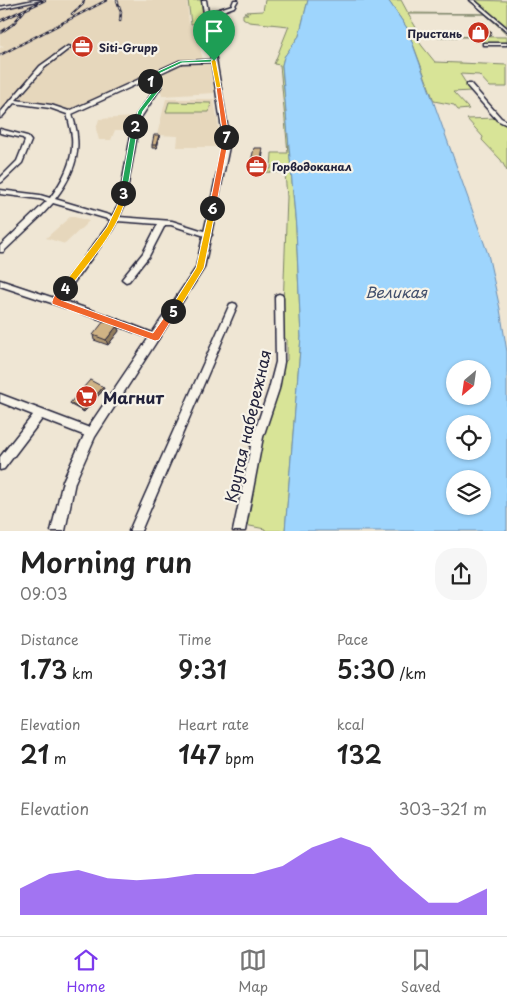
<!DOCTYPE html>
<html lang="en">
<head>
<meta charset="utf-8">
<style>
  body { margin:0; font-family:"Playpen Sans",sans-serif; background:#f6f6f6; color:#222; height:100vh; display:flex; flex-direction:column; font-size:19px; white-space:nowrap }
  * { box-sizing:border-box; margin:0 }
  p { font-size:16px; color:#767676 }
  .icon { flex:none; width:28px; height:28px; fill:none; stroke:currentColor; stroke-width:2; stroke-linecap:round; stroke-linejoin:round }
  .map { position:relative; height:531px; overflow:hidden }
  .drawer { display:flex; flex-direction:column; background:#fff; flex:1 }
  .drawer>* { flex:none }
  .needle { width:32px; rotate:209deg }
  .controls { position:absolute; left:446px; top:360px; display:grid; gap:10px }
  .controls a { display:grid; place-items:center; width:45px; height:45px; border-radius:50%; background:#fff; box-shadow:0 1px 4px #0004; font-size:25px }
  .pin { position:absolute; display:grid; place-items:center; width:42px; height:42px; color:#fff; margin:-51px -21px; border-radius:50% 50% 50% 0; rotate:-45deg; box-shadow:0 0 5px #0007 }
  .pin .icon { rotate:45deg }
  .km { position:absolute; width:25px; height:25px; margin:-12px; border-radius:50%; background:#222; color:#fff; font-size:14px; line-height:25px; text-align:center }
  .round { display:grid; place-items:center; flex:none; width:52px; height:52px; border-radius:20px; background:#f6f6f6 }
  .headline { display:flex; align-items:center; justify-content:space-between; height:85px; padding:0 20px }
  h1 { font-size:28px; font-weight:600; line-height:38px }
  .metrics { display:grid; grid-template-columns:repeat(3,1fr); gap:8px; height:85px; padding:5px 20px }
  .metrics div { display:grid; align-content:center }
  .metrics b { font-size:25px; font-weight:600 }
  .metrics small { font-size:14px; font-weight:400 }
  .metrics p { font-size:14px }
  .chart { height:140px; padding:10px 20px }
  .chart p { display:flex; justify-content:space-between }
  .chart svg { width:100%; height:90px; margin-top:5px; fill:#7c3aed; opacity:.7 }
  .tabs { display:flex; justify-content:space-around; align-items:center; height:70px; border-top:1px solid #e0e0e0; background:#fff; font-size:14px; color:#767676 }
  .tabs a { display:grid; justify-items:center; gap:2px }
  .tabs .current { color:#7c3aed }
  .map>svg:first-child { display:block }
</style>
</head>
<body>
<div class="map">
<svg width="507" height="531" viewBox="0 0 507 531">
  <rect width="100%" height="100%" fill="#efe6d4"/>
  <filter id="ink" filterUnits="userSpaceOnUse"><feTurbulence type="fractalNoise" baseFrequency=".02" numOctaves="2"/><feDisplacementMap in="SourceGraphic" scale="10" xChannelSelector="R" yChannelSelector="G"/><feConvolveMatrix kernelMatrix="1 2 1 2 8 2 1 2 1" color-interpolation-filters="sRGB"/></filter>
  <g filter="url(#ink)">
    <path fill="#e6d7bc" d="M22,0H187L189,24L194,25L203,60L210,61L214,93L162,96L160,86L148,78L72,111L12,100L0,113V48L4,46L0,45V10L39,3L20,2Z
      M166,99H214L220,136L217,147H177L178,136L157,135Z
      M135,117L131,130H115L111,140H99L96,129L99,119Z
      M71,216L89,221L65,244L46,238Z"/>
    <path fill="#d8e497" stroke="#7d8369" d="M188,0H201L204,22L191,24Z
      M265,0H308L299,36L284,57L282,65L296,228L301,337L285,531H265V529L245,525L258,457L282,364L287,360V340L282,336L287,197L285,173L264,172L265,169H271L272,153H288L280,65L274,64L289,26L249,22L243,18V14H248L244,12L263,11Z
      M388,0H401L408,13L486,14L507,34L485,14H408L421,36L507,37V43H485L475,37H416L422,46L435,62L507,65V87H490L479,75L460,74L471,91L453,92L469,109L458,110L454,105L434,101L407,28Z
      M475,0L507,1V27Z
      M169,102L211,103L209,112H166Z
      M496,118L503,124H507V171L501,160L482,140L483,137L467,119Z"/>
    <path fill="#9ed5fd" stroke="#6c8daf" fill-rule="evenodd" d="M308,0H388L407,28L488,254L500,309L507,352V531H285L301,337L296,228L282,65L284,57L299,36ZM455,369H482V396H455ZM455,424H482V451H455ZM455,479H482V506H455Z"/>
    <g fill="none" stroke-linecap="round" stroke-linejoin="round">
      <defs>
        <path id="minor" d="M34,0H41L0,9V7Z
          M234,0H238L234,7C225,10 214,16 204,14L232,5Z
          M470,0H474L507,28V31Z
          M484,43H507V45H483V43Z
          M68,46L71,47L44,68L16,100L51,105L69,111L179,61L214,60L216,61L214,62L182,63L148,79L158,82L161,87L140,119L124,206L119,217L172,221L210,233L212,235L210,237H208L171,225H165L149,256L129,281L126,282L122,279L143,253L158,224L117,221L112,230L61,300L109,316L158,335L159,337L158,339L155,340L103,320L0,286V280L54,298L107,227L111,220L53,203L41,216L3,252H0V246L47,201L39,199L0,194V190L40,195L50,198C63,180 74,160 72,137C71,129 69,121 67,114L50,108L14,103L2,117L0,118V113L40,66ZM144,81L154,84L157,87L134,119L118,206L112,216L55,199C69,181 80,160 77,137C77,129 74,121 72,114Z
          M467,84H471L501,118L507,121V125L497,120L467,86Z
          M0,129L27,136L31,141L22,163L2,182L0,183V178L17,161L25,141L23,138L0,133Z
          M279,294L282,295L283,297L284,362L279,389L263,437L245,531H233L253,437L269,389L276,362L275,297L276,295Z
          M233,303L236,304L237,306L141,531H129L229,306L230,304Z
          M0,394L95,430L96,433L95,436L91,438L42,419L4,469L0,470V457L33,415L0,402Z"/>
        <path id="major" d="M202,0H206L230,142L204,268L95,437L75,482L65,531H51L63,481L87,429L196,268L224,142Z"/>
      </defs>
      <use href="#minor" stroke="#22223b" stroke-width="3"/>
      <use href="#major" stroke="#22223b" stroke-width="3"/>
      <use href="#minor" fill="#f7f3e8" fill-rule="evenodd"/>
      <use href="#major" fill="#f7f3e8" fill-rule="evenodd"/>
      <defs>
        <path id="rail" d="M117,0L121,12L120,21
          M72,14L83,4L84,0
          M0,21L45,0
          M0,33L13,24L24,11
          M0,55L107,0"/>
      </defs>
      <use href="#rail" stroke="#22223b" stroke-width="2.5"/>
      <use href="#rail" stroke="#f7f3e8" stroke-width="1" stroke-dasharray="3" stroke-linecap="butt"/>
    </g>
    <path fill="#b39a72" stroke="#22223b" d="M476,27L492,32L490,36H478L475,31Z
      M159,135V138L157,148H152V145Z
      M263,153L260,172L250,171V166Z
      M117,326L119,331L108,345L94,340L93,335Z
      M104,389L84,412L71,405L70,403Z"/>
    <path fill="#927d5d" stroke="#22223b" d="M159,135V138L157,148L156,145Z
      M117,326L119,331L108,345L106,340Z
      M103,387L104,389L84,412L83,411Z"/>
    <path fill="#d0b385" stroke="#22223b" d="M476,27L488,28L492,32H480Z
      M154,135H159L156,145H152Z
      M254,148H263L260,167L250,166Z
      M104,321L117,326L106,340L93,335Z
      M90,380L103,387L83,411L70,403Z"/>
  </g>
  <path fill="#22a559" stroke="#fff" d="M214,59L215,62L182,63L148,79L152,80V82L141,79L180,61Z"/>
  <path fill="#22a559" stroke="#fff" d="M148,80H152L162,87L143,111L137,128H133L138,111L156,87L148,82Z"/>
  <path fill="#22a559" stroke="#fff" d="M135,125L138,126L127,193L123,195L120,193L132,126Z"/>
  <path fill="#f5b400" stroke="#fff" d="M121,191L127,193C120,230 90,260 68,290H62V286L107,227L117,206Z"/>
  <path fill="#f0652b" stroke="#fff" d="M65,285L70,288L61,300L153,333L170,309H176L177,311L159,340L155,341L52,304C51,298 60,287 65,285Z"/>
  <path fill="#f5b400" stroke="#fff" d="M210,206L216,208L204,268L176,314H170V309L196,268Z"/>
  <path fill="#f0652b" stroke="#fff" d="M226,135L229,137L216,208L212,210L209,208L223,137Z"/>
  <path fill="#f0652b" stroke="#fff" d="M218,85L221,87L229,137L226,139L223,137L216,87Z"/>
  <path fill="#f5b400" stroke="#fff" d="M214,59L216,61L221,87L218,88L216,87L211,61Z"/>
  <defs>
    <symbol id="shop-disc" viewBox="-11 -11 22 22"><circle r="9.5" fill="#c8321e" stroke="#f7f3e8"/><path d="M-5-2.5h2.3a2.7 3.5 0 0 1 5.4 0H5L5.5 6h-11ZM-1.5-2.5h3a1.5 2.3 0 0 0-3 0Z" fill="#fff"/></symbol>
    <symbol id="office-disc" viewBox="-11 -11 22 22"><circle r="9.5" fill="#c8321e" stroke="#f7f3e8"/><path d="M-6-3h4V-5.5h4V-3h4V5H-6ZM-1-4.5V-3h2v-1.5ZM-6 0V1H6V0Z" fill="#fff"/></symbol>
    <symbol id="supermarket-disc" viewBox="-11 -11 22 22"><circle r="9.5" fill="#c8321e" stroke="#f7f3e8"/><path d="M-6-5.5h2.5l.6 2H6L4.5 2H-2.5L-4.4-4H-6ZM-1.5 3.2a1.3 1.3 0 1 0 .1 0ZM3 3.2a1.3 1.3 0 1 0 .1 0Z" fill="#fff"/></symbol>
  </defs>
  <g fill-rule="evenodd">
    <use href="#shop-disc" x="466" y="20" width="25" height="25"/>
    <use href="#office-disc" x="70" y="34" width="25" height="25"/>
    <use href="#office-disc" x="244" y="154" width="25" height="25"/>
    <use href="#supermarket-disc" x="74" y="384" width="25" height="25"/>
  </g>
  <g text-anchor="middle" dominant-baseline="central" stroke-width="4.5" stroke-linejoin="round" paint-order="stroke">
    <g font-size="11" font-weight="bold" fill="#22223b" stroke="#f7f3e8" text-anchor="start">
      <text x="462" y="33" text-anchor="end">Пристань</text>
      <text x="99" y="47">Siti-Grupp</text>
      <text x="272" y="166">Горводоканал</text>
    </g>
    <g font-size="15" font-style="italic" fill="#414f6c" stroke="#f7f3e8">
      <text x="396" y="291">Великая</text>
    </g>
    <g font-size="16" font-weight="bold" fill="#22223b" stroke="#f7f3e8" text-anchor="start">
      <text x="103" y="397">Магнит</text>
    </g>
    <g font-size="16" fill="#22223b" stroke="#f7f3e8">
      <text transform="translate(247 426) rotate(-77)">Крутая набережная</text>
    </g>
  </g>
</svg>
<div class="controls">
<a><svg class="needle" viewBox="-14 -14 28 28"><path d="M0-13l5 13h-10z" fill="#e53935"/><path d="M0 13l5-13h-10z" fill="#767676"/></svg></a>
<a><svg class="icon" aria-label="locate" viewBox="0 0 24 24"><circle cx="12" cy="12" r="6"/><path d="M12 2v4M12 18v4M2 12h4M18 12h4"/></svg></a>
<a><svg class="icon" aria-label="layers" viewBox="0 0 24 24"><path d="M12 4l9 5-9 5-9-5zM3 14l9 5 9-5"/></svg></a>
</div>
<div class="pin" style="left:214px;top:61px;background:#1e9e55"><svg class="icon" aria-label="arrive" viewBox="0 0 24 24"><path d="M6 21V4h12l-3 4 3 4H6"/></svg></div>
<b class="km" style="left:150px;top:81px">1</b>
<b class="km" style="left:135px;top:126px">2</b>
<b class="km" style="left:123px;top:193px">3</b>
<b class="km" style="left:65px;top:288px">4</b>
<b class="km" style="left:173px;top:311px">5</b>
<b class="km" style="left:212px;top:208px">6</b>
<b class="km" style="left:226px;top:137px">7</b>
</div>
<section class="drawer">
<div class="headline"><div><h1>Morning run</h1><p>09:03</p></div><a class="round"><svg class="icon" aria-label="share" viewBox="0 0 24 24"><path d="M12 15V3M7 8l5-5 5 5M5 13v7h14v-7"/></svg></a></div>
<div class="metrics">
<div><p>Distance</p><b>1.73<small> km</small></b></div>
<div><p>Time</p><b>9:31</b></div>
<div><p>Pace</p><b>5:30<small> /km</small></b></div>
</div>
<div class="metrics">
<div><p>Elevation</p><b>21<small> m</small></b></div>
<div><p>Heart rate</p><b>147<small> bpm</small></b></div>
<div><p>kcal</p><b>132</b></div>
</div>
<div class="chart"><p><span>Elevation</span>303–321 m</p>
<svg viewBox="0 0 160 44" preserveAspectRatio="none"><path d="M0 44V31L10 24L20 22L30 26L40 27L50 26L60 24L70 24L80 24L90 20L100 11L110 6L120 11L130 26L140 38L150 38L160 31V44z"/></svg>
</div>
</section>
<nav class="tabs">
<a class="current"><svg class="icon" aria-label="home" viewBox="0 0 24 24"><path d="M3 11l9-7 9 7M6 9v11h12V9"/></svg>Home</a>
<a><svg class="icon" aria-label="map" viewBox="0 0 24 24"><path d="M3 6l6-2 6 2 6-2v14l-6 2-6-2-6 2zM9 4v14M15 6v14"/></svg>Map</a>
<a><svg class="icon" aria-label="saved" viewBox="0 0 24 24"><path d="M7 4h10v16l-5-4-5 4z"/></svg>Saved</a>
</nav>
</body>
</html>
